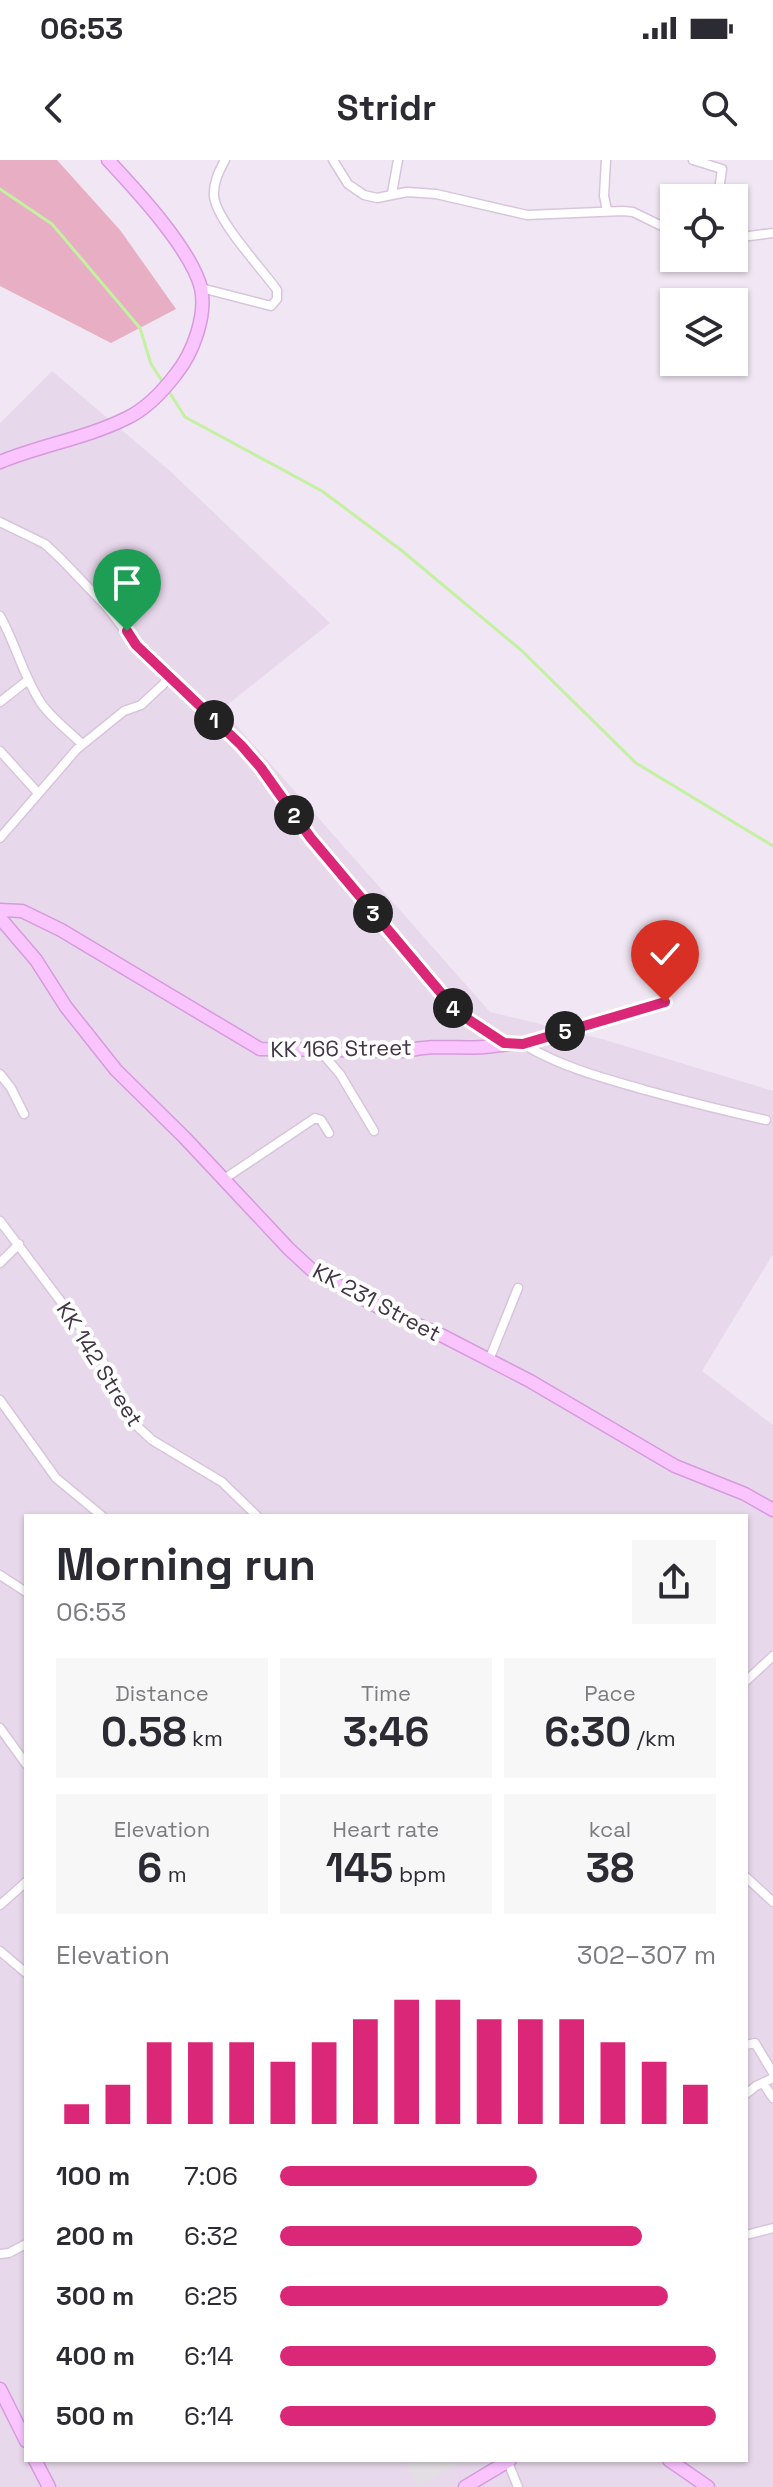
<!DOCTYPE html>
<html lang="en">
<head>
<meta charset="utf-8">
<style>
  body { margin:0; font-family:"Space Grotesk",sans-serif; background:#f7f7f7; color:#2b2b33; height:100vh; display:flex; flex-direction:column; font-size:30px; white-space:nowrap }
  * { box-sizing:border-box; margin:0 }
  p { font-size:26px; color:#7c7c81 }
  .icon { flex:none; width:44px; height:44px; fill:none; stroke:currentColor; stroke-width:2; stroke-linecap:round; stroke-linejoin:round }
  .map { position:relative; flex:1; overflow:hidden }
  .sheet { position:absolute; left:24px; top:1354px; width:724px; height:948px; display:flex; flex-direction:column; background:#fff; border-radius:0px; box-shadow:0 2px 6px #0004 }
  .sheet>* { flex:none }
  .tools { position:absolute; left:660px; top:24px; display:grid; gap:16px }
  .tools a { display:grid; place-items:center; width:88px; height:88px; border-radius:0px; background:#fff; box-shadow:0 2px 6px #0004; font-size:40px }
  .pin { position:absolute; display:grid; place-items:center; width:68px; height:68px; color:#fff; margin:-82px -34px; border-radius:50% 50% 50% 0; rotate:-45deg; box-shadow:0 0 8px #0007 }
  .pin .icon { rotate:45deg }
  .km { position:absolute; width:40px; height:40px; margin:-20px; border-radius:50%; background:#222; color:#fff; font-size:22px; line-height:40px; text-align:center }
  .round { display:grid; place-items:center; flex:none; width:84px; height:84px; border-radius:0px; background:#f7f7f7 }
  .headline { display:flex; align-items:center; justify-content:space-between; height:136px; padding:0 32px }
  h1 { font-size:44px; font-weight:700; line-height:60px }
  .figures { display:grid; grid-template-columns:repeat(3,1fr); gap:12px; height:136px; padding:8px 32px }
  .figures div { display:grid; align-content:center; border-radius:0px; background:#f7f7f7; text-align:center }
  .figures b { font-size:40px; font-weight:700 }
  .figures small { font-size:22px; font-weight:400 }
  .figures p { font-size:22px }
  .chart { height:224px; padding:16px 32px }
  .chart p { display:flex; justify-content:space-between }
  .chart svg { width:100%; height:144px; margin-top:8px; stroke:#db2777; stroke-width:6 }
  ul { padding:0 32px; list-style:none; font-size:26px }
  li { display:grid; grid-template-columns:128px 96px 1fr; align-items:center; height:60px }
  li i { height:20px; border-radius:10px; background:#db2777 }
  .status { display:flex; justify-content:space-between; align-items:center; height:56px; padding:0 40px; background:#fff; direction:ltr }
  .status svg { height:22px; fill:currentColor }
  header { display:flex; justify-content:space-between; align-items:center; height:104px; padding:0 32px; background:#fff; font-size:36px; font-weight:700 }
  .map>svg:first-child { display:block }
</style>
</head>
<body>
<div class="status"><b>06:53</b><svg viewBox="0 0 49 12"><path d="M0 12V9h3v3zM5 12V6h3v6zM10 12V3h3v9zM15 12V0h3v12zM26 1h20v11H26zM47 4h2v5h-2z"/></svg></div>
<header><svg class="icon" aria-label="back" viewBox="0 0 24 24"><path d="M15 5l-7 7 7 7"/></svg>Stridr<svg class="icon" aria-label="search" viewBox="0 0 24 24"><circle cx="10" cy="10" r="6"/><path d="M15 15l6 6"/></svg></header>
<div class="map">
<svg width="773" height="2327" viewBox="0 0 773 2327">
  <rect width="100%" height="100%" fill="#f1e6f3"/>
  <path fill="#e8d8eb" fill-rule="evenodd" d="M52,211L170,311L330,463L222,549L490,852L602,879L773,931V1094L702,1211L773,1265V2327H0V263ZM26,1356H746V2300H26Z"/>
  <path fill="#e8aec4" d="M0,0H57L120,70L176,149L111,183L0,126Z"/>
  <path fill="#e2dee4" d="M404,2300H463L418,2327Z"/>
  <g fill="none" stroke-linecap="round" stroke-linejoin="round">
    <path stroke="#c3f0a1" stroke-width="3" d="M0,29L52,64L140,168L151,204L164,224
      M168,230L185,257L322,331L401,390L521,490L636,603L773,686"/>
    <defs>
      <path id="street" d="M333,0L348,24L364,35L377,38L407,32L436,34L527,55L623,51L633,52L674,72
        M606,0L604,36L607,50
        M693,0L722,9L718,38
        M392,33L398,0
        M734,78L773,73
        M201,128L271,146L277,139V130C262,109 216,60 214,36C213,23 219,11 225,0
        M0,362L45,384L61,399L107,447L136,485L241,585L261,608L310,677L437,831L468,862L504,883
        M0,456C16,484 23,516 41,543C51,558 69,571 82,584
        M0,542L28,520
        M0,591L38,633
        M0,678L77,589L124,551L141,545L170,518
        M523,884C561,907 603,918 645,930C685,941 725,951 766,960
        M320,891L340,914L374,971
        M0,914L11,928L24,954
        M224,1019L315,958L321,960L329,973
        M0,1061L90,1180L108,1210L125,1248L138,1267L152,1280L222,1322L257,1356
        M0,1103L19,1084
        M489,1200L518,1128
        M0,1240L56,1318L102,1356
        M0,1415L26,1432
        M746,1521L773,1496
        M0,1568L26,1604
        M746,1717L773,1742
        M0,1745L26,1722
        M0,1791L26,1813
        M746,1885L755,1883L773,1913
        M763,1923L773,1938
        M746,1934L756,1926L773,1918
        M746,2075L773,2068
        M0,2094L9,2093L26,2084
        M507,2300L518,2327"/>
      <path id="secondary" d="M0,302C41,285 87,278 127,258C146,249 163,231 176,214C193,193 207,155 201,128C191,89 136,30 108,0
        M0,750L22,751L61,770L260,889L407,891C433,884 458,889 484,887C497,886 509,883 523,884L665,842
        M0,758L36,800L66,847L116,910L185,978L289,1089L315,1113L380,1148L441,1175L530,1221L675,1306L745,1334L773,1350
        M0,2229L26,2281
        M35,2300L49,2327
        M669,2300L708,2327
        M465,2327L510,2300"/>
    </defs>
    <use href="#street" stroke="#d8c5dc" stroke-width="11"/>
    <use href="#secondary" stroke="#d69bdc" stroke-width="15"/>
    <use href="#street" stroke="#fff" stroke-width="8"/>
    <use href="#secondary" stroke="#fac4ff" stroke-width="12"/>
  </g>
  <g fill="none" stroke-linecap="round" stroke-linejoin="round">
    <defs>
      <path id="route" d="M127,471L136,485L241,585L261,608L310,677L457,852L504,883L523,884L665,842"/>
    </defs>
    <use href="#route" stroke="#fff" stroke-width="16"/>
    <use href="#route" stroke="#db2777" stroke-width="10"/>
  </g>
  <g text-anchor="middle" dominant-baseline="central" stroke-width="8" stroke-linejoin="round" paint-order="stroke">
    <g font-size="22" fill="#423546" stroke="#fff">
      <text transform="translate(341 888) rotate(-1)">KK 166 Street</text>
      <text transform="translate(377 1142) rotate(28)">KK 231 Street</text>
      <text transform="translate(100 1204) rotate(58)">KK 142 Street</text>
    </g>
  </g>
</svg>
<div class="tools">
<a><svg class="icon" aria-label="locate" viewBox="0 0 24 24"><circle cx="12" cy="12" r="6"/><path d="M12 2v4M12 18v4M2 12h4M18 12h4"/></svg></a>
<a><svg class="icon" aria-label="layers" viewBox="0 0 24 24"><path d="M12 4l9 5-9 5-9-5zM3 14l9 5 9-5"/></svg></a>
</div>
<div class="pin" style="left:127px;top:471px;background:#1e9e55"><svg class="icon" aria-label="arrive" viewBox="0 0 24 24"><path d="M6 21V4h12l-3 4 3 4H6"/></svg></div>
<div class="pin" style="left:665px;top:842px;background:#d93025"><svg class="icon" aria-label="check" viewBox="0 0 24 24"><path d="M5 12l5 5 9-10"/></svg></div>
<b class="km" style="left:214px;top:560px">1</b>
<b class="km" style="left:294px;top:655px">2</b>
<b class="km" style="left:373px;top:753px">3</b>
<b class="km" style="left:453px;top:848px">4</b>
<b class="km" style="left:565px;top:871px">5</b>
<section class="sheet">
<div class="headline"><div><h1>Morning run</h1><p>06:53</p></div><a class="round"><svg class="icon" aria-label="share" viewBox="0 0 24 24"><path d="M12 15V3M7 8l5-5 5 5M5 13v7h14v-7"/></svg></a></div>
<div class="figures">
<div><p>Distance</p><b>0.58<small> km</small></b></div>
<div><p>Time</p><b>3:46</b></div>
<div><p>Pace</p><b>6:30<small> /km</small></b></div>
</div>
<div class="figures">
<div><p>Elevation</p><b>6<small> m</small></b></div>
<div><p>Heart rate</p><b>145<small> bpm</small></b></div>
<div><p>kcal</p><b>38</b></div>
</div>
<div class="chart"><p><span>Elevation</span>302–307 m</p>
<svg viewBox="0 0 160 44" preserveAspectRatio="none"><path d="M5 44V38M15 44V32M25 44V19M35 44V19M45 44V19M55 44V25M65 44V19M75 44V12M85 44V6M95 44V6M105 44V12M115 44V12M125 44V12M135 44V19M145 44V25M155 44V32"/></svg>
</div>
<ul>
<li><b>100 m</b>7:06<i style="width:59%"></i></li>
<li><b>200 m</b>6:32<i style="width:83%"></i></li>
<li><b>300 m</b>6:25<i style="width:89%"></i></li>
<li><b>400 m</b>6:14<i style="width:100%"></i></li>
<li><b>500 m</b>6:14<i style="width:100%"></i></li>
</ul>
</section>
</div>
</body>
</html>
